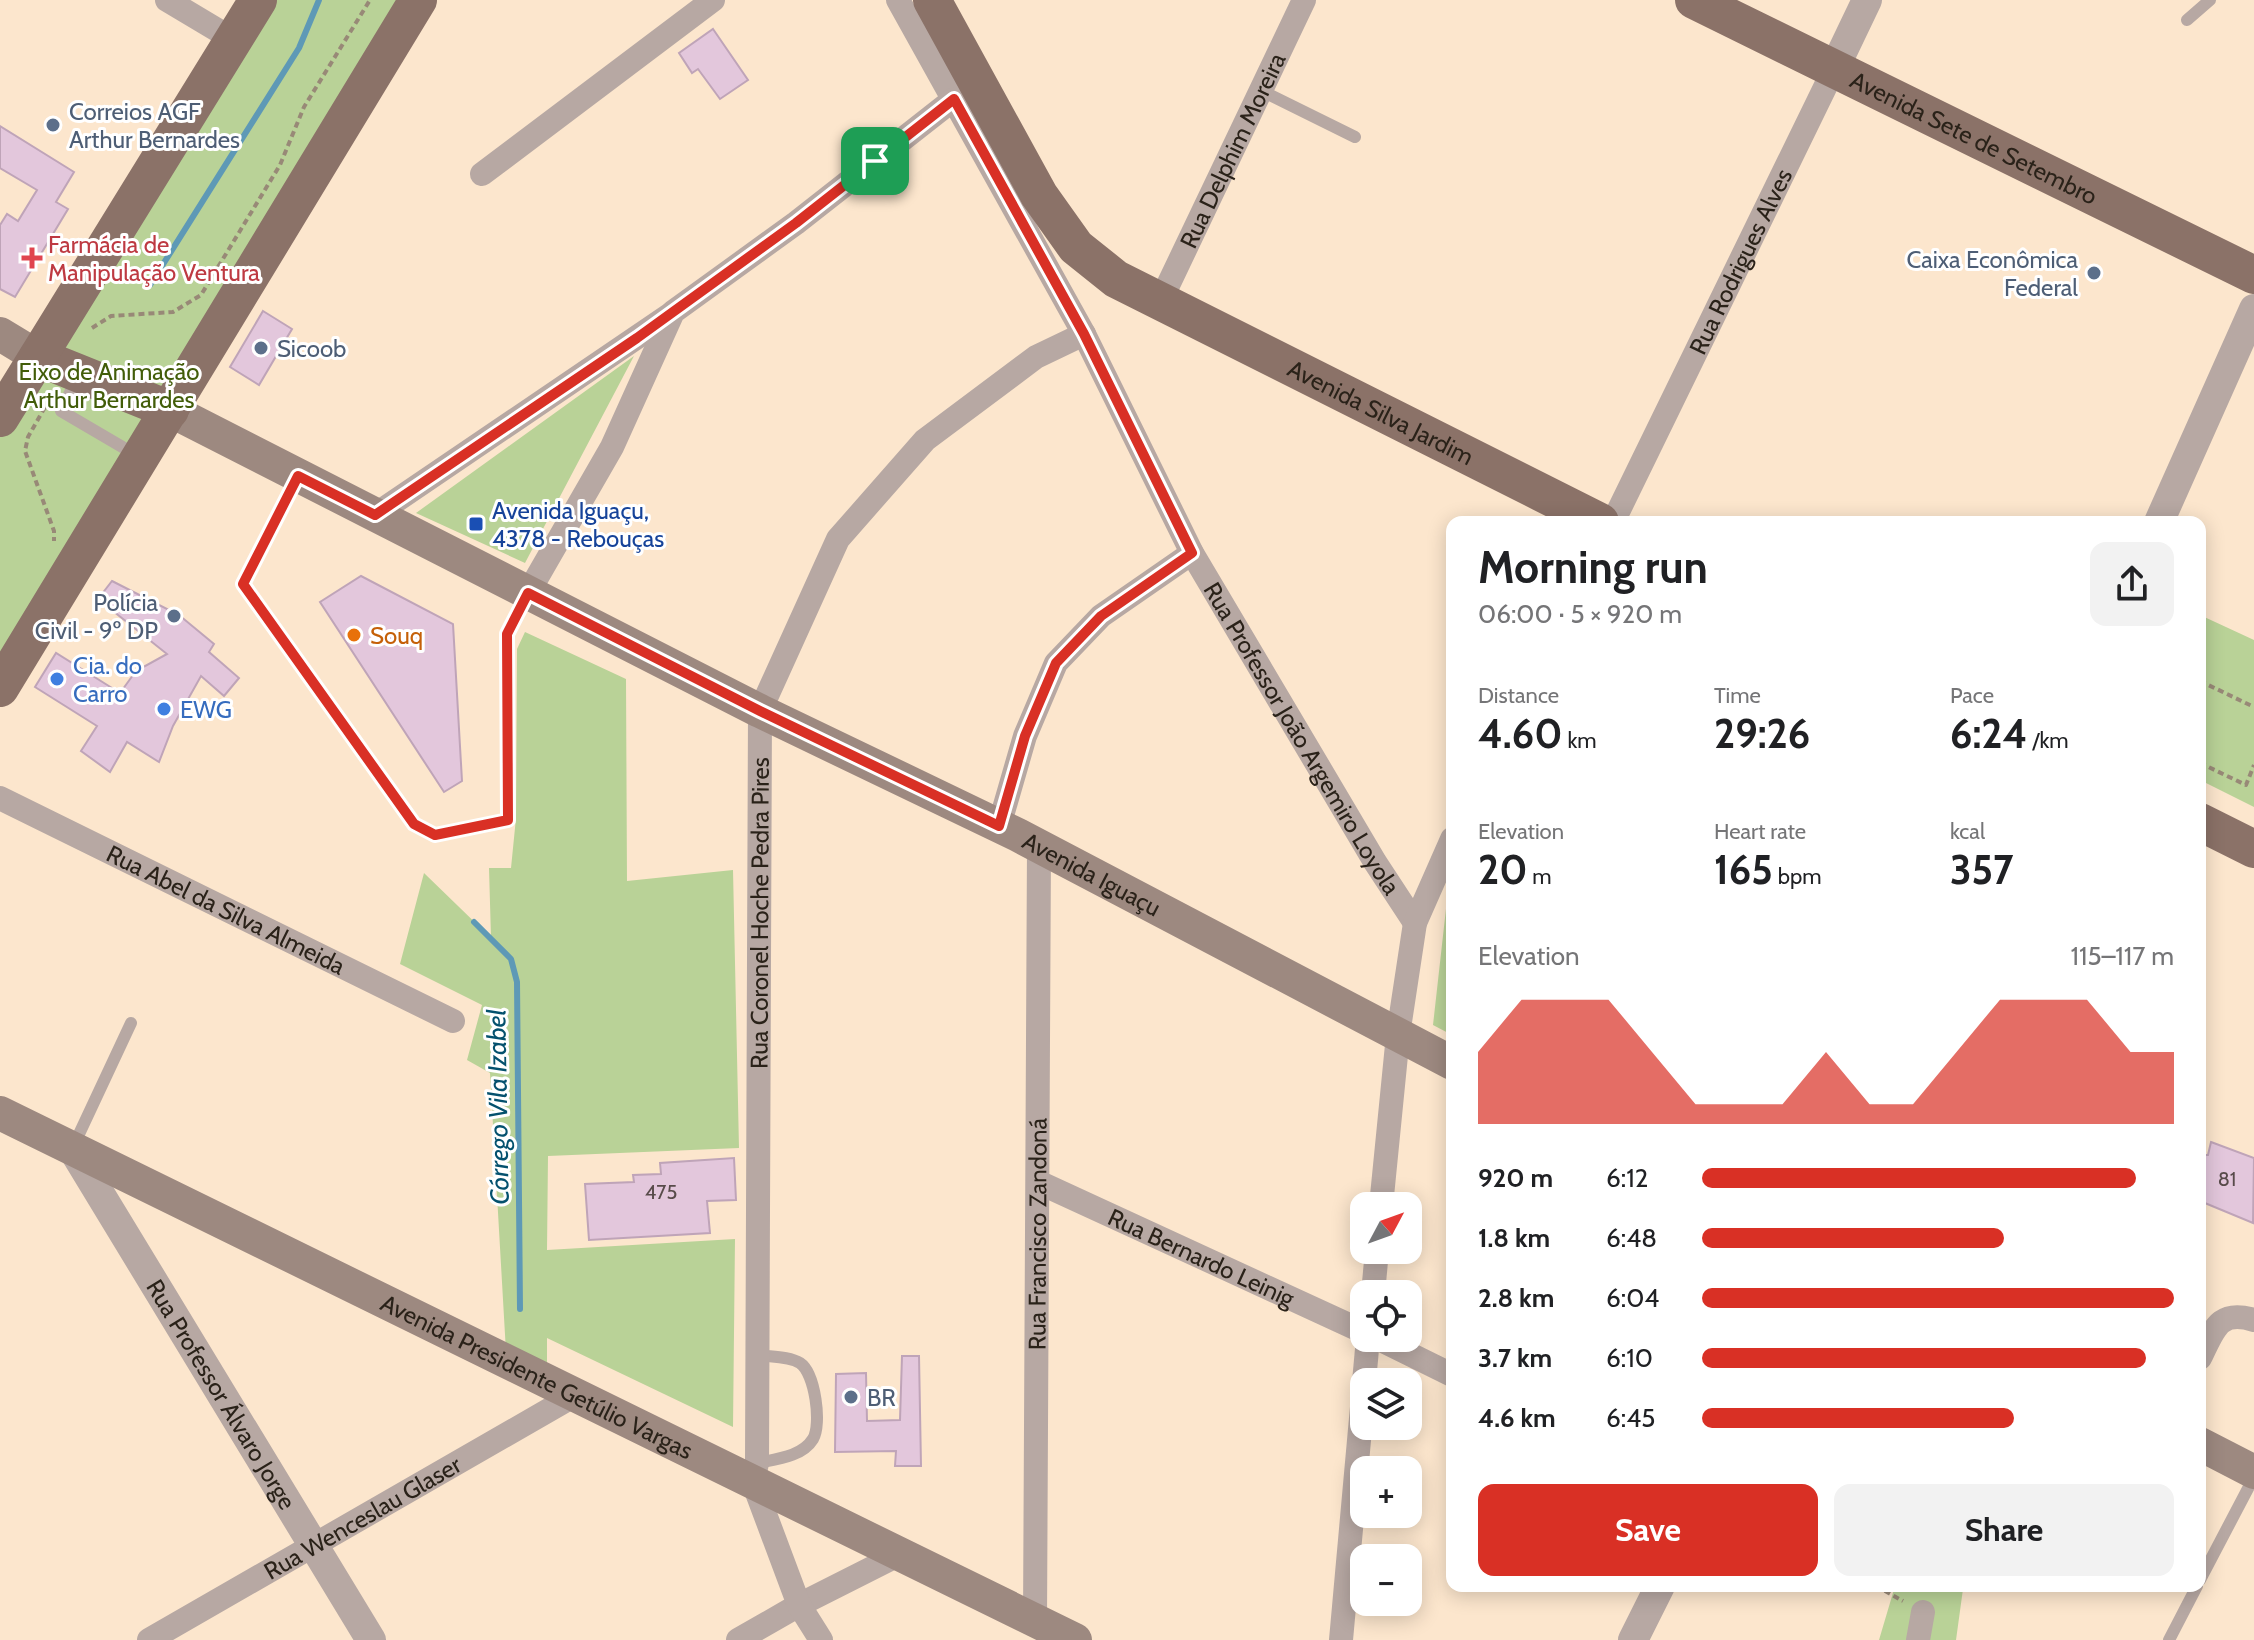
<!DOCTYPE html>
<html lang="en">
<head>
<meta charset="utf-8">
<style>
  body { margin:0; font-family:Cabin,sans-serif; background:#f2f2f2; color:#202124; height:100vh; display:flex; flex-direction:column; font-size:30px; white-space:nowrap }
  * { box-sizing:border-box; margin:0 }
  p { font-size:26px; color:#757577 }
  .icon { flex:none; width:44px; height:44px; fill:none; stroke:currentColor; stroke-width:2; stroke-linecap:round; stroke-linejoin:round }
  .map { position:relative; flex:1; overflow:hidden }
  .sheet { position:absolute; left:1446px; top:516px; width:760px; height:1076px; display:flex; flex-direction:column; background:#fff; border-radius:16px; box-shadow:0 4px 20px #0003 }
  .sheet>* { flex:none }
  .needle { width:52px; rotate:49deg }
  .controls { position:absolute; left:1350px; top:1192px; display:grid; gap:16px }
  .controls a { display:grid; place-items:center; width:72px; height:72px; border-radius:16px; background:#fff; box-shadow:0 4px 20px #0003; font-size:40px }
  .pin { position:absolute; display:grid; place-items:center; width:68px; height:68px; color:#fff; margin:-34px; border-radius:16px; box-shadow:0 4px 12px #0006 }
  .round { display:grid; place-items:center; flex:none; width:84px; height:84px; border-radius:16px; background:#f2f2f2 }
  .overview { display:flex; align-items:center; justify-content:space-between; height:136px; padding:0 32px }
  h1 { font-size:44px; font-weight:700; line-height:60px }
  .metrics { display:grid; grid-template-columns:repeat(3,1fr); gap:12px; height:136px; padding:8px 32px }
  .metrics div { display:grid; align-content:center }
  .metrics b { font-size:40px; font-weight:700 }
  .metrics small { font-size:22px; font-weight:400 }
  .metrics p { font-size:22px }
  .chart { height:224px; padding:16px 32px }
  .chart p { display:flex; justify-content:space-between }
  .chart svg { width:100%; height:144px; margin-top:8px; fill:#d93025; opacity:.7 }
  .primary-button { display:flex; gap:16px; margin-top:auto; padding:16px 32px }
  .primary-button a { flex:1; height:92px; border-radius:16px; background:#d93025; color:#fff; font-size:32px; font-weight:700; line-height:92px; text-align:center }
  .primary-button a+a { background:#f2f2f2; color:#202124 }
  ul { padding:0 32px; list-style:none; font-size:26px }
  li { display:grid; grid-template-columns:128px 96px 1fr; align-items:center; height:60px }
  li i { height:20px; border-radius:10px; background:#d93025 }
  .map>svg:first-child { display:block }
</style>
</head>
<body>
<div class="map">
<svg width="2254" height="1640" viewBox="0 0 2254 1640">
  <rect width="100%" height="100%" fill="#fce6cd"/>
  <path fill="#b9d297" d="M277,0H410L0,677V436Z
    M634,356L525,563L416,513Z
    M2200,615L2254,640V807L2200,780Z
    M525,632L626,679L627,881L733,870L739,1148L548,1156L547,1250L735,1239L733,1427L547,1338V1371L506,1352L490,1073L467,1060L482,1005L400,964L424,873L491,938L489,868H511L516,818L517,649Z
    M1448,891L1452,896V1035L1433,1025Z
    M1895,1586H1957L1963,1589L1956,1640H1879Z"/>
  <g fill="none" stroke-linecap="round" stroke-linejoin="round">
    <path stroke="#5e99b6" stroke-width="6" d="M150,285L299,48L319,0
      M474,922L511,959L517,982L520,1309"/>
  </g>
  <path fill="#e3c7dc" stroke="#bfa4b8" stroke-width="2" d="M713,29L748,80L720,99L698,69L692,73L679,53Z
    M0,126L74,172L56,202L68,209L15,297L0,289V225L7,214L18,221L37,190L0,168Z
    M263,311L292,329L259,385L230,367Z
    M361,576L453,624L462,781L444,792L320,602Z
    M112,581L179,615L214,644L209,652L239,678L224,696L201,676L173,726L159,762L127,742L110,772L81,751L97,726L35,687L56,653L120,693L136,671L167,654L98,599Z
    M2211,1142L2254,1158L2253,1223L2200,1201V1155H2208Z
    M734,1158L736,1200L707,1201L710,1233L589,1240L585,1184L634,1182L633,1175L661,1174L660,1163Z
    M902,1356H919L921,1466H895L896,1451L835,1452L836,1374L866,1373L867,1421L900,1420Z"/>
  <g fill="none" stroke-linecap="round" stroke-linejoin="round">
    <path stroke="#988977" stroke-width="4" stroke-dasharray="6 4" stroke-linecap="butt" d="M92,328L111,316L173,312L201,295L280,165L304,107L370,0
      M45,407L28,437L25,451L54,531V541
      M2200,681L2254,707
      M2200,763L2246,785L2254,765
      M1876,1586L1903,1601"/>
    <path stroke="#b7a8a3" stroke-width="12" d="M2187,20L2210,0
      M1262,91L1355,137
      M78,376L61,411L136,455
      M297,479L243,584L414,824L435,835L508,820L507,634L527,595
      M73,1147L131,1023
      M757,1463C776,1459 802,1457 813,1439C822,1424 815,1373 800,1363C789,1356 770,1357 758,1355
      M2200,1580L2254,1477
      M2169,1640L2197,1586"/>
    <g stroke="#b7a8a3" stroke-width="24">
      <path d="M167,0L234,40"/>
      <path id="s1" d="M898,0L1084,334L1192,553L1375,862L1415,923"/>
      <path d="M482,174L713,0"/>
      <path id="s2" d="M1160,302L1304,0"/>
      <path d="M375,515L671,314"/>
      <path id="s3" d="M1613,522L1834,69"/>
      <path d="M528,593L612,447L673,312L796,223L954,99"/>
      <path id="s4" d="M0,798L453,1021"/>
      <path d="M999,826L1025,736L1056,663L1101,616L1192,553"/>
      <path id="s5" d="M1038,1182L1364,1332"/>
      <path d="M1381,1206L1398,1035L1415,923L1452,839"/>
      <path d="M1373,1294L1377,1250"/>
      <path d="M1377,1338L1452,1375"/>
      <path d="M2200,1358C2214,1330 2218,1309 2254,1320"/>
      <path d="M1364,1382L1368,1338"/>
      <path id="s6" d="M1035,1620L1039,846"/>
      <path id="s7" d="M149,1640L575,1395"/>
      <path d="M738,1640L799,1605L900,1554"/>
      <path id="s8" d="M821,1640L799,1605L753,1482L757,1463L760,711L838,539L925,440L1036,357L1084,334"/>
      <path d="M1341,1640L1364,1385"/>
      <path d="M1918,1640L1923,1612"/>
    </g>
    <g stroke="#b7a8a3" stroke-width="30">
      <path d="M1834,69L1867,0"/>
      <path d="M2159,522L2254,309"/>
      <path id="s9" d="M72,1148L371,1640"/>
      <path d="M1633,1640L1660,1586"/>
    </g>
    <g stroke="#9d8980" stroke-width="34">
      <path d="M0,334L38,357"/>
      <path id="s10" d="M170,410L760,711L1018,835L1452,1063"/>
      <path id="s11" d="M0,1113L1075,1640"/>
      <path d="M2200,1444L2254,1472"/>
    </g>
    <g stroke="#8b7268" stroke-width="38">
      <path id="s12" d="M932,0L1039,195L1076,247L1116,279L1600,522"/>
      <path id="s13" d="M1694,0L2254,275"/>
      <path d="M38,357L170,410"/>
      <path d="M0,418L258,0"/>
      <path d="M0,688L418,0"/>
      <path d="M2200,822L2254,849"/>
    </g>
  </g>
  <g fill="none" stroke-linecap="round" stroke-linejoin="round">
    <defs>
      <path id="route" d="M954,99L1084,334L1192,553L1101,616L1056,663L1025,736L999,826L760,711L528,593L507,634L508,820L435,835L414,824L243,584L298,476L375,515L637,338L796,223Z"/>
    </defs>
    <use href="#route" stroke="#fff" stroke-width="16"/>
    <use href="#route" stroke="#d93025" stroke-width="10"/>
  </g>
  <g fill="#5c6f8a" stroke="#fff" stroke-width="3">
    <circle cx="53" cy="125" r="8"/>
    <circle cx="2094" cy="273" r="8"/>
    <circle cx="261" cy="348" r="8"/>
    <circle cx="174" cy="616" r="8"/>
    <circle cx="851" cy="1397" r="8"/>
  </g>
  <path fill="#e0444e" stroke="#fff" stroke-width="3" d="M28 246h8v8h8v8h-8v8h-8v-8h-8v-8h8z"/>
  <rect fill="#1a4fb4" stroke="#fff" stroke-width="3" x="468" y="516" width="16" height="16" rx="4"/>
  <circle fill="#e8710a" stroke="#fff" stroke-width="3" cx="354" cy="635" r="8"/>
  <g fill="#3f7fe0" stroke="#fff" stroke-width="3">
    <circle cx="57" cy="679" r="8"/>
    <circle cx="164" cy="709" r="8"/>
  </g>
  <g text-anchor="middle" dominant-baseline="central" stroke-width="6" stroke-linejoin="round" paint-order="stroke">
    <g font-size="20" fill="#584b4a">
      <text x="2227" y="1179">81</text>
      <text x="661" y="1192">475</text>
    </g>
    <g font-size="24" fill="#4e5e75" stroke="#fff" text-anchor="start">
      <text x="69" y="111">Correios AGF<tspan x="69" dy="28">Arthur Bernardes</tspan></text>
      <text x="2078" y="259" text-anchor="end">Caixa Econômica<tspan x="2078" dy="28">Federal</tspan></text>
      <text x="277" y="348">Sicoob</text>
      <text x="158" y="602" text-anchor="end">Polícia<tspan x="158" dy="28">Civil - 9º DP</tspan></text>
      <text x="867" y="1397">BR</text>
    </g>
    <g font-size="24" fill="#2a2219" stroke="#fff">
      <text stroke="none"><textPath href="#s13" startOffset="312">Avenida Sete de Setembro</textPath></text>
      <text stroke="none"><textPath href="#s2" startOffset="168">Rua Delphim Moreira</textPath></text>
      <text stroke="none"><textPath href="#s3" startOffset="290">Rua Rodrigues Alves</textPath></text>
      <text stroke="none"><textPath href="#s12" startOffset="634">Avenida Silva Jardim</textPath></text>
      <text stroke="none"><textPath href="#s1" startOffset="842">Rua Professor João Argemiro Loyola</textPath></text>
      <text stroke="none"><textPath href="#s10" startOffset="1032">Avenida Iguaçu</textPath></text>
      <text stroke="none"><textPath href="#s4" startOffset="252">Rua Abel da Silva Almeida</textPath></text>
      <text stroke="none"><textPath href="#s8" startOffset="742">Rua Coronel Hoche Pedra Pires</textPath></text>
      <text stroke="none"><textPath href="#s6" startOffset="386">Rua Francisco Zandoná</textPath></text>
      <text stroke="none"><textPath href="#s5" startOffset="180">Rua Bernardo Leinig</textPath></text>
      <text stroke="none"><textPath href="#s11" startOffset="598">Avenida Presidente Getúlio Vargas</textPath></text>
      <text stroke="none"><textPath href="#s9" startOffset="288">Rua Professor Álvaro Jorge</textPath></text>
      <text stroke="none"><textPath href="#s7" startOffset="246">Rua Wenceslau Glaser</textPath></text>
    </g>
    <g font-size="24" fill="#be3a42" stroke="#fff" text-anchor="start">
      <text x="48" y="244">Farmácia de<tspan x="48" dy="28">Manipulação Ventura</tspan></text>
    </g>
    <g font-size="24" fill="#425d09" stroke="#fff">
      <text x="109" y="371">Eixo de Animação<tspan x="109" dy="28">Arthur Bernardes</tspan></text>
    </g>
    <g font-size="24" fill="#164399" stroke="#fff" text-anchor="start">
      <text x="492" y="510">Avenida Iguaçu,<tspan x="492" dy="28">4378 - Rebouças</tspan></text>
    </g>
    <g font-size="24" fill="#c56008" stroke="#fff" text-anchor="start">
      <text x="370" y="635">Souq</text>
    </g>
    <g font-size="24" fill="#366cbe" stroke="#fff" text-anchor="start">
      <text x="73" y="665">Cia. do<tspan x="73" dy="28">Carro</tspan></text>
      <text x="180" y="709">EWG</text>
    </g>
    <g font-size="26" font-style="italic" fill="#04516e" stroke="#fff">
      <text transform="translate(498 1107) rotate(-91)">Córrego Vila Izabel</text>
    </g>
  </g>
</svg>
<div class="controls">
<a><svg class="needle" viewBox="-14 -14 28 28"><path d="M0-13l5 13h-10z" fill="#e53935"/><path d="M0 13l5-13h-10z" fill="#757577"/></svg></a>
<a><svg class="icon" aria-label="locate" viewBox="0 0 24 24"><circle cx="12" cy="12" r="6"/><path d="M12 2v4M12 18v4M2 12h4M18 12h4"/></svg></a>
<a><svg class="icon" aria-label="layers" viewBox="0 0 24 24"><path d="M12 4l9 5-9 5-9-5zM3 14l9 5 9-5"/></svg></a>
<a>+</a>
<a>−</a>
</div>
<div class="pin" style="left:875px;top:161px;background:#1e9e55"><svg class="icon" aria-label="arrive" viewBox="0 0 24 24"><path d="M6 21V4h12l-3 4 3 4H6"/></svg></div>
<section class="sheet">
<div class="overview"><div><h1>Morning run</h1><p>06:00 · 5 × 920 m</p></div><a class="round"><svg class="icon" aria-label="share" viewBox="0 0 24 24"><path d="M12 15V3M7 8l5-5 5 5M5 13v7h14v-7"/></svg></a></div>
<div class="metrics">
<div><p>Distance</p><b>4.60<small> km</small></b></div>
<div><p>Time</p><b>29:26</b></div>
<div><p>Pace</p><b>6:24<small> /km</small></b></div>
</div>
<div class="metrics">
<div><p>Elevation</p><b>20<small> m</small></b></div>
<div><p>Heart rate</p><b>165<small> bpm</small></b></div>
<div><p>kcal</p><b>357</b></div>
</div>
<div class="chart"><p><span>Elevation</span>115–117 m</p>
<svg viewBox="0 0 160 44" preserveAspectRatio="none"><path d="M0 44V22L10 6L20 6L30 6L40 22L50 38L60 38L70 38L80 22L90 38L100 38L110 22L120 6L130 6L140 6L150 22L160 22V44z"/></svg>
</div>
<ul>
<li><b>920 m</b>6:12<i style="width:92%"></i></li>
<li><b>1.8 km</b>6:48<i style="width:64%"></i></li>
<li><b>2.8 km</b>6:04<i style="width:100%"></i></li>
<li><b>3.7 km</b>6:10<i style="width:94%"></i></li>
<li><b>4.6 km</b>6:45<i style="width:66%"></i></li>
</ul>
<div class="primary-button"><a>Save</a><a>Share</a></div>
</section>
</div>
</body>
</html>
